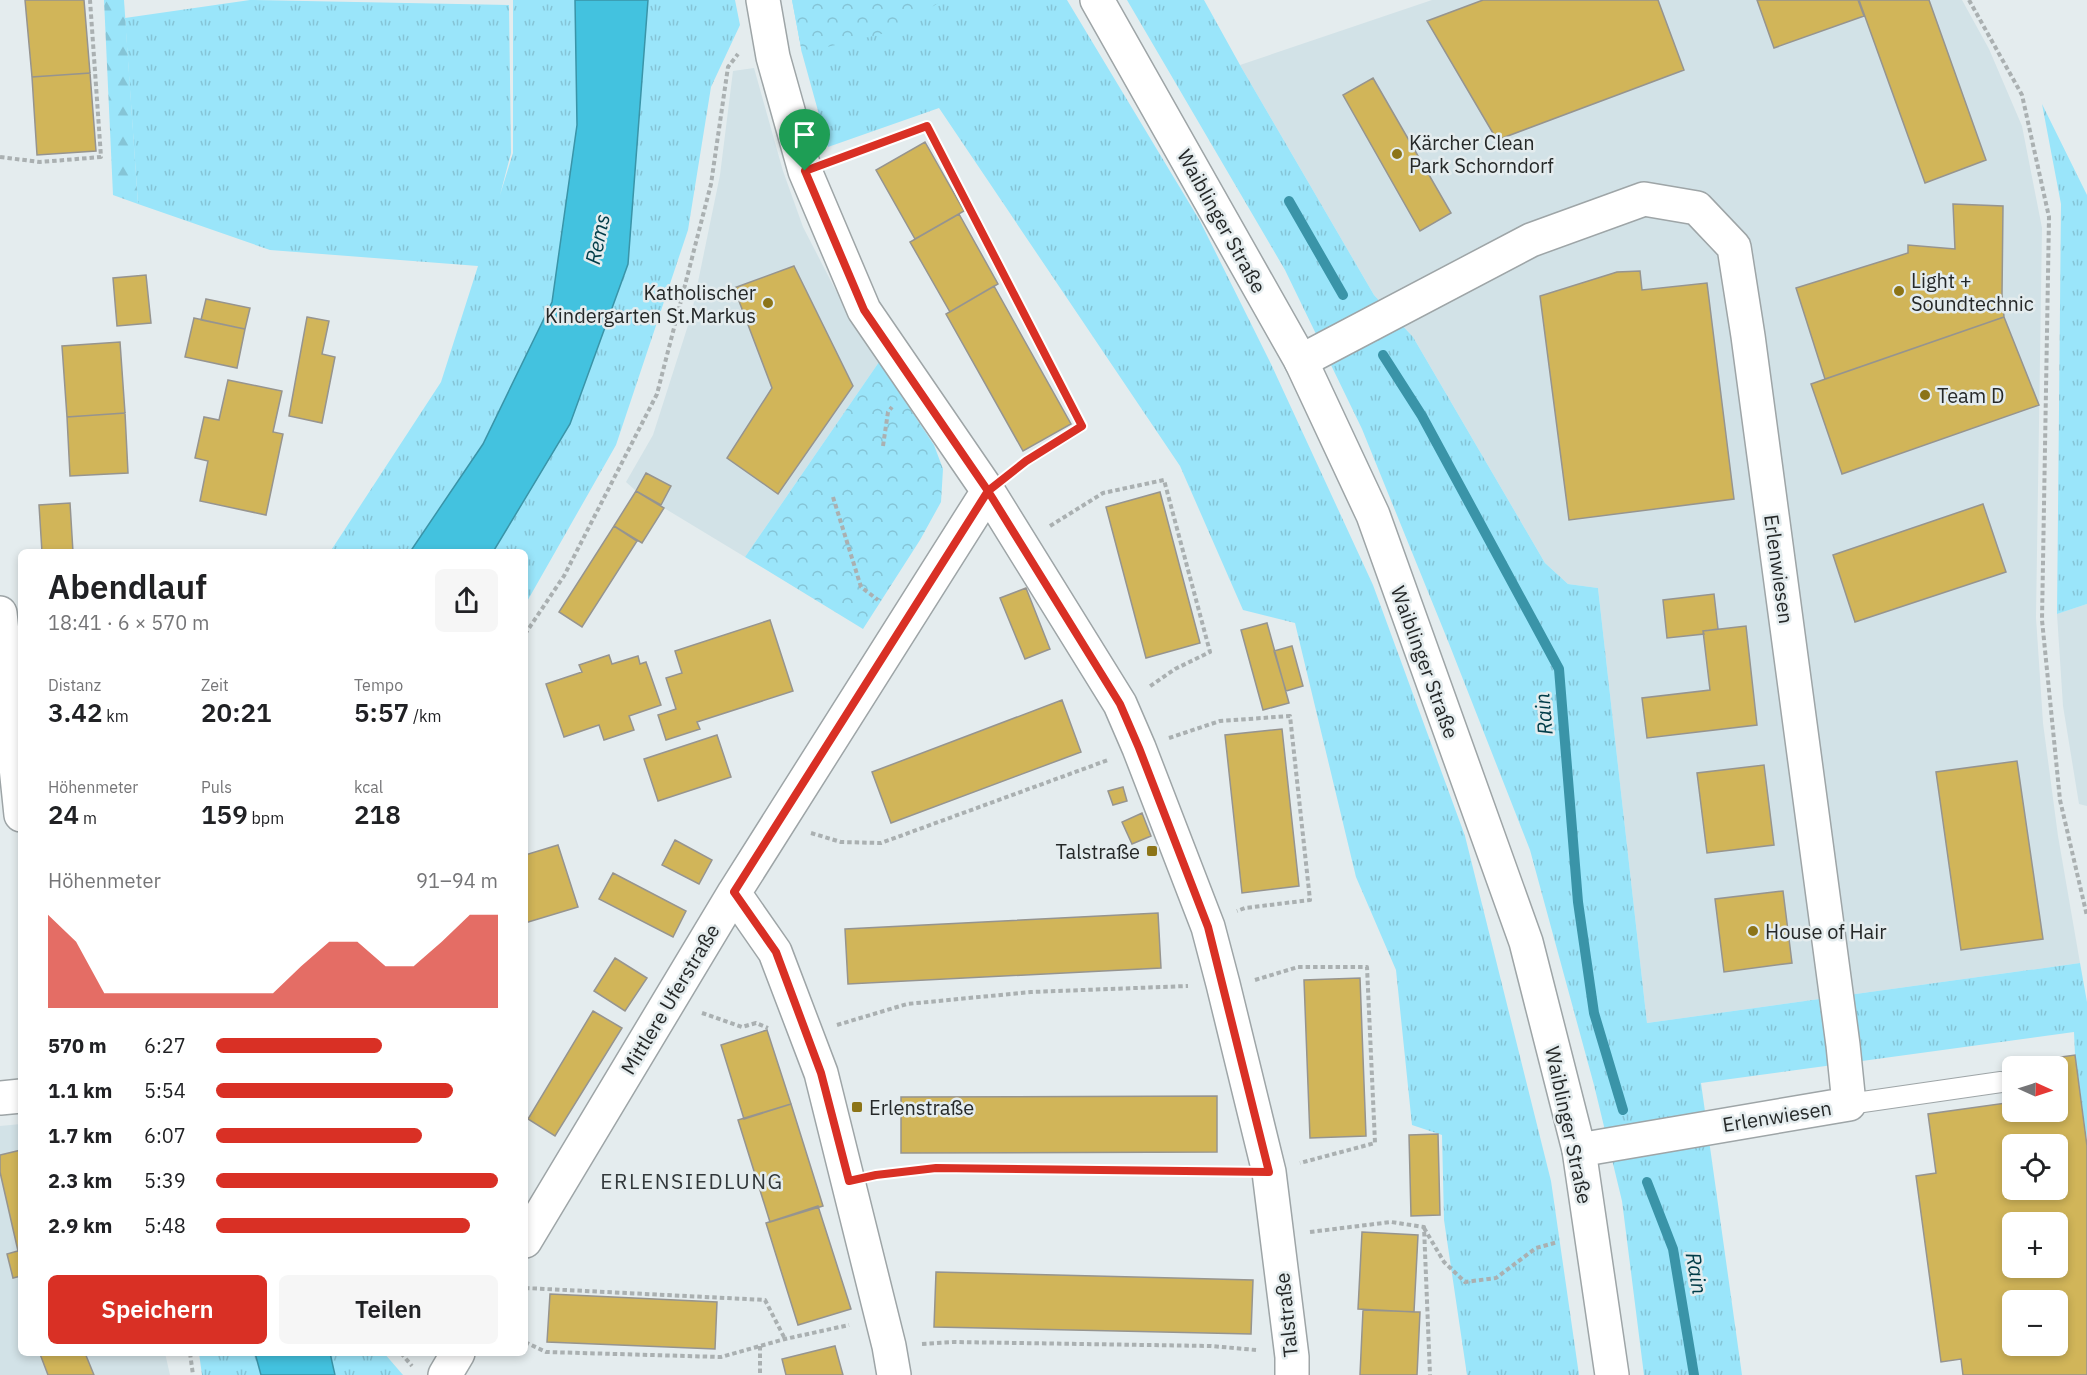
<!DOCTYPE html>
<html lang="de">
<head>
<meta charset="utf-8">
<style>
  body { margin:0; font-family:"IBM Plex Sans",sans-serif; background:#f6f6f6; color:#202124; height:100vh; display:flex; flex-direction:column; font-size:22px; white-space:nowrap }
  * { box-sizing:border-box; margin:0 }
  p { font-size:20px; color:#757577 }
  .icon { flex:none; width:33px; height:33px; fill:none; stroke:currentColor; stroke-width:2; stroke-linecap:round; stroke-linejoin:round }
  .map { position:relative; flex:1; overflow:hidden }
  .drawer { position:absolute; left:18px; top:549px; width:510px; height:807px; display:flex; flex-direction:column; background:#fff; border-radius:9px; box-shadow:0 3px 9px #0003 }
  .drawer>* { flex:none }
  .needle { width:39px; rotate:93deg }
  .controls { position:absolute; left:2002px; top:1056px; display:grid; gap:12px }
  .controls a { display:grid; place-items:center; width:66px; height:66px; border-radius:9px; background:#fff; box-shadow:0 3px 9px #0003; font-size:30px }
  .pin { position:absolute; display:grid; place-items:center; width:51px; height:51px; color:#fff; margin:-62px -26px; border-radius:50% 50% 50% 0; rotate:-45deg; box-shadow:0 0 6px #0007 }
  .pin .icon { rotate:45deg }
  .round { display:grid; place-items:center; flex:none; width:63px; height:63px; border-radius:9px; background:#f6f6f6 }
  .overview { display:flex; align-items:center; justify-content:space-between; height:102px; padding:0 30px }
  h1 { font-size:33px; font-weight:600; line-height:45px }
  .figures { display:grid; grid-template-columns:repeat(3,1fr); gap:9px; height:102px; padding:6px 30px }
  .figures div { display:grid; align-content:center }
  .figures b { font-size:26px; font-weight:600 }
  .figures small { font-size:16px; font-weight:400 }
  .figures p { font-size:16px }
  .chart { height:168px; padding:12px 30px }
  .chart p { display:flex; justify-content:space-between }
  .chart svg { width:100%; height:108px; margin-top:6px; fill:#d93025; opacity:.7 }
  .cta { display:flex; gap:12px; margin-top:auto; padding:12px 30px }
  .cta a { flex:1; height:69px; border-radius:9px; background:#d93025; color:#fff; font-size:24px; font-weight:600; line-height:69px; text-align:center }
  .cta a+a { background:#f6f6f6; color:#202124 }
  ul { padding:0 30px; list-style:none; font-size:20px }
  li { display:grid; grid-template-columns:96px 72px 1fr; align-items:center; height:45px }
  li i { height:15px; border-radius:8px; background:#d93025 }
  .map>svg:first-child { display:block }
</style>
</head>
<body>
<div class="map">
<svg width="2087" height="1375" viewBox="0 0 2087 1375">
  <defs>
    <pattern id="grass-tufts" width="24" height="20" patternUnits="userSpaceOnUse" patternTransform="scale(1.5)"><rect width="24" height="20" fill="#9ae5fa"/><path d="M3 7l-1-3M5 7V3M7 7l1-3M15 17l-1-3M17 17v-4M19 17l1-3" fill="none" stroke="#85c4d6"/></pattern>
    <pattern id="forest-firs" width="22" height="20" patternUnits="userSpaceOnUse" patternTransform="scale(1.5)"><rect width="22" height="20" fill="#9ae5fa"/><path d="M5 1l3.5 6h-7zM16 11l3.5 6h-7z" fill="#85c4d6"/></pattern>
    <pattern id="park-crowns" width="20" height="18" patternUnits="userSpaceOnUse" patternTransform="scale(1.5)"><rect width="20" height="18" fill="#9ae5fa"/><path d="M2 6a3 3 0 1 1 6 0M12 15a3 3 0 1 1 6 0" fill="none" stroke="#85c4d6"/></pattern>
  </defs>
  <rect width="100%" height="100%" fill="#e4ecee"/>
  <path fill="#d2e2e7" d="M1432,0H1962L1989,49L2022,126L2042,228L2036,618L2043,723L2058,836L2080,963L1647,1023L1598,588L1568,584L1545,563L1413,337L1374,295L1240,65Z
    M754,68L783,171L803,227L835,289L879,362L745,557L636,491L626,482L653,435L691,316L720,175L733,71Z
    M2087,604V806L2079,804L2063,706L2057,614Z
    M21,1124V1353H165L170,1375H0V1126Z"/>
  <path fill="url(#grass-tufts)" d="M250,0L509,5L511,153L500,195L513,153V0H735L740,25L711,87L688,230L616,445L525,605V552H330L441,382L478,266L270,250L138,204L125,18Z
    M792,0H1067L1200,221L1271,364L1373,585L1465,836L1551,1181L1579,1375H1467L1444,1220L1442,1135L1412,1125L1396,970L1356,877L1295,623L1243,610L1180,466L939,108L828,147L802,53Z
    M1127,0H1204L1240,65L1374,295L1413,337L1545,563L1568,584L1598,588L1647,1023L2080,963L2087,1002V1140L2075,1055L2074,1032L1701,1083L1742,1375H1644L1622,1201L1594,1085L1530,850L1448,641L1362,429L1285,270Z
    M2042,104L2087,195V604L2057,614L2061,204Z
    M199,1353H384L403,1375H202Z"/>
  <path fill="url(#forest-firs)" d="M104,0H124L138,204L113,195Z"/>
  <path fill="url(#park-crowns)" d="M792,0H943L894,31L802,53Z
    M879,362L934,445L943,469L941,502L920,540L863,629L745,557Z"/>
  <path fill="#43c2df" stroke="#3a94a8" stroke-width="1.5" d="M575,0H648L628,264L570,424L493,552H410L483,444L552,302L577,125Z
    M255,1353H330L335,1375H261Z"/>
  <g fill="none" stroke-linecap="round" stroke-linejoin="round">
    <path stroke="#3a94a8" stroke-width="10" d="M1289,201L1343,295
      M1383,355L1422,416L1559,669L1578,902L1594,1013L1623,1110
      M1647,1182L1673,1249L1694,1375"/>
  </g>
  <path fill="#d1b559" stroke="#96948f" stroke-width="1.5" fill-rule="evenodd" d="M25,0H84L90,73L32,77Z
    M1483,0H1658L1684,70L1497,140L1427,21Z
    M1757,0H1858L1864,16L1774,48Z
    M1859,0H1929L1986,160L1925,183Z
    M90,73L96,151L37,155L32,77Z
    M1373,78L1451,213L1420,231L1343,95Z
    M925,142L964,211L915,239L876,170Z
    M1953,204L2003,206L2002,295L2004,317L1825,379L1796,288L1908,253V245L1955,249Z
    M959,214L998,284L950,312L910,242Z
    M794,266L853,386L778,494L727,458L772,388L734,288Z
    M1640,271L1642,290L1707,283L1734,499L1569,520L1540,296L1617,272Z
    M146,275L151,323L117,326L113,278Z
    M994,286L1071,424L1023,451L946,314Z
    M206,299L250,308L245,329L201,320Z
    M307,317L329,321L322,354L335,357L322,423L289,416Z
    M2004,317L2039,405L1842,474L1811,384Z
    M194,318L245,329L237,368L185,357Z
    M120,342L125,413L67,417L62,346Z
    M228,380L282,391L273,432L283,434L266,515L200,501L208,461L195,458L204,417L219,420Z
    M125,413L128,473L70,476L67,417Z
    M646,473L671,486L661,505L636,491Z
    M636,491L664,508L642,543L614,526Z
    M1160,492L1200,643L1146,658L1106,507Z
    M70,503L73,552H42L39,505Z
    M1983,504L2006,572L1855,622L1833,555Z
    M614,526L637,541L582,627L559,612Z
    M1026,588L1050,649L1025,659L1000,598Z
    M1714,594L1718,629L1703,631L1704,634L1667,638L1663,600Z
    M770,620L793,691L697,722L700,729L666,740L658,715L676,709L666,678L682,673L675,651Z
    M1267,623L1289,703L1263,710L1241,630Z
    M1746,626L1757,725L1647,738L1642,698L1710,690L1703,631Z
    M1292,646L1303,686L1286,691L1274,651Z
    M609,655L612,664L638,656L640,664L646,662L661,705L629,716L634,730L604,740L599,725L564,737L546,684L582,672L579,665Z
    M1062,700L1081,752L891,823L872,772Z
    M1282,729L1299,886L1242,893L1225,735Z
    M717,735L731,777L658,801L644,759Z
    M2017,761L2043,939L1961,950L1936,772Z
    M1764,765L1774,845L1707,853L1697,773Z
    M1123,787L1127,801L1113,805L1108,791Z
    M1142,813L1151,836L1132,844L1122,822Z
    M675,840L712,860L699,884L662,865Z
    M558,845L578,907L525,923V855Z
    M613,873L686,911L673,937L599,899Z
    M1783,891L1792,963L1724,972L1715,899Z
    M1158,913L1161,968L848,984L845,929Z
    M615,958L647,978L625,1011L594,991Z
    M1360,978L1366,1136L1310,1138L1304,980Z
    M593,1011L622,1028L555,1136L528,1119Z
    M767,1030L791,1104L744,1119L721,1045Z
    M2075,1055L2087,1146V1375H1963L1961,1359L1941,1362L1916,1176L1936,1173L1928,1114L2013,1102V1112H2058V1066H2018V1063ZM2013,1144H2058V1190H2013ZM2013,1222H2058V1268H2013ZM2013,1300H2058V1346H2013Z
    M1217,1096V1152L901,1153V1097Z
    M791,1104L823,1206L770,1222L738,1120Z
    M1438,1134L1440,1215L1411,1216L1409,1135Z
    M21,1150V1250L18,1251L0,1172V1155Z
    M818,1206L851,1309L798,1325L766,1223Z
    M1362,1232L1418,1235L1414,1312L1358,1309Z
    M21,1250V1276L13,1278L7,1254Z
    M936,1272L1253,1280L1251,1334L934,1327Z
    M550,1294L717,1302L715,1349L547,1342Z
    M1363,1310L1420,1312L1417,1375H1360Z
    M835,1346L843,1375H786L782,1359Z
    M43,1353H85L94,1375H48L40,1354Z"/>
  <g fill="none" stroke-linecap="round" stroke-linejoin="round">
    <defs>
      <path id="service" d="M1849,1104L2001,1082"/>
      <path id="minor" d="M763,0L773,57L805,171L864,310L988,491L1120,704L1139,748L1208,927L1223,984L1269,1172L1292,1357V1375
        M1301,361L1531,240L1644,199L1697,208L1734,247L1748,336L1843,1045L1849,1104L1579,1150
        M0,613L21,815
        M734,893L775,952L821,1073L889,1346L894,1375
        M0,1098L21,1096
        M525,1241L734,893L988,491
        M445,1375L458,1353"/>
      <path id="secondary" d="M1097,0L1301,361L1373,515L1526,942L1579,1150L1612,1375"/>
    </defs>
    <use href="#service" stroke="#9ea5a7" stroke-width="22"/>
    <use href="#minor" stroke="#9ea5a7" stroke-width="36"/>
    <use href="#secondary" stroke="#9ea5a7" stroke-width="36"/>
    <path stroke="#aab0b1" stroke-width="4" stroke-dasharray="4.5 3" stroke-linecap="butt" d="M1969,0L2022,95L2049,217L2042,620L2060,800L2087,916
      M0,157L40,162L101,157L90,0
      M837,161L927,127L1082,427L1014,470
      M883,446L888,412L892,407
      M833,497L861,587L878,600
      M1050,526L1103,493L1164,480L1210,652L1175,669L1149,687
      M525,634L564,576L657,394L711,184L728,67L738,54
      M1169,738L1220,721L1290,716L1310,900L1245,908L1237,911
      M811,833L841,842L881,843L1108,760
      M1255,980L1298,967H1367L1375,1143L1300,1163
      M702,1013L742,1027L756,1023L768,1028
      M837,1025L907,1004L1031,992L1188,986
      M882,1175L936,1168L1234,1170
      M1424,1228L1444,1262L1465,1282L1496,1278L1536,1248L1558,1242
      M1310,1232L1391,1222L1424,1227L1430,1375
      M525,1288L765,1300L785,1339
      M525,1342L546,1352L721,1357L785,1339L849,1325
      M922,1344L954,1342L1211,1346L1256,1350
      M760,1346V1375
      M190,1353L193,1375
      M401,1353L412,1366"/>
    <use href="#service" stroke="#fff" stroke-width="20"/>
    <use href="#minor" stroke="#fff" stroke-width="33"/>
    <use href="#secondary" stroke="#fff" stroke-width="33"/>
  </g>
  <g fill="none" stroke-linecap="round" stroke-linejoin="round">
    <defs>
      <path id="route" d="M805,171L864,310L988,491L734,892L776,952L821,1073L849,1181L876,1175L936,1168L1269,1172L1208,927L1139,748L1120,704L988,491L1026,461L1082,426L927,126L805,171"/>
    </defs>
    <use href="#route" stroke="#fff" stroke-width="12"/>
    <use href="#route" stroke="#d93025" stroke-width="8"/>
  </g>
  <g fill="#8c7417" stroke="#e4ecee" stroke-width="2">
    <circle cx="1397" cy="154" r="6"/>
    <circle cx="1899" cy="291" r="6"/>
    <circle cx="768" cy="303" r="6"/>
    <circle cx="1925" cy="395" r="6"/>
    <rect x="1146" y="845" width="12" height="12" rx="3"/>
    <circle cx="1753" cy="931" r="6"/>
    <rect x="851" y="1101" width="12" height="12" rx="3"/>
  </g>
  <g text-anchor="middle" dominant-baseline="central" stroke-width="5" stroke-linejoin="round" paint-order="stroke">
    <g font-size="20" fill="#252828" stroke="#e4ecee" text-anchor="start">
      <text x="1409" y="142">Kärcher Clean<tspan x="1409" dy="23">Park Schorndorf</tspan></text>
      <text x="1911" y="280">Light +<tspan x="1911" dy="23">Soundtechnic</tspan></text>
      <text x="756" y="292" text-anchor="end">Katholischer<tspan x="756" dy="23">Kindergarten St.Markus</tspan></text>
      <text x="1937" y="395">Team D</text>
      <text x="1140" y="851" text-anchor="end">Talstraße</text>
      <text x="1765" y="931">House of Hair</text>
      <text x="869" y="1107">Erlenstraße</text>
    </g>
    <g font-size="20" fill="#252828" stroke="#e4ecee">
      <text transform="translate(1222 221) rotate(61)">Waiblinger Straße</text>
      <text transform="translate(1779 569) rotate(82)">Erlenwiesen</text>
      <text transform="translate(1425 662) rotate(70)">Waiblinger Straße</text>
      <text transform="translate(670 999) rotate(-59)">Mittlere Uferstraße</text>
      <text transform="translate(1777 1116) rotate(-9)">Erlenwiesen</text>
      <text transform="translate(1569 1125) rotate(78)">Waiblinger Straße</text>
      <text transform="translate(1286 1315) rotate(-96)">Talstraße</text>
    </g>
    <g font-size="21" font-style="italic" fill="#003c48" stroke="#e4ecee">
      <text transform="translate(597 239) rotate(-78)">Rems</text>
      <text transform="translate(1543 714) rotate(-95)">Rain</text>
      <text transform="translate(1697 1273) rotate(80)">Rain</text>
    </g>
    <g font-size="21" letter-spacing="1.5" fill="#33393b" stroke="#e4ecee">
      <text x="692" y="1181">ERLENSIEDLUNG</text>
    </g>
  </g>
</svg>
<div class="controls">
<a><svg class="needle" viewBox="-14 -14 28 28"><path d="M0-13l5 13h-10z" fill="#e53935"/><path d="M0 13l5-13h-10z" fill="#757577"/></svg></a>
<a><svg class="icon" aria-label="locate" viewBox="0 0 24 24"><circle cx="12" cy="12" r="6"/><path d="M12 2v4M12 18v4M2 12h4M18 12h4"/></svg></a>
<a>+</a>
<a>−</a>
</div>
<div class="pin" style="left:805px;top:171px;background:#1e9e55"><svg class="icon" aria-label="arrive" viewBox="0 0 24 24"><path d="M6 21V4h12l-3 4 3 4H6"/></svg></div>
<section class="drawer">
<div class="overview"><div><h1>Abendlauf</h1><p>18:41 · 6 × 570 m</p></div><a class="round"><svg class="icon" aria-label="share" viewBox="0 0 24 24"><path d="M12 15V3M7 8l5-5 5 5M5 13v7h14v-7"/></svg></a></div>
<div class="figures">
<div><p>Distanz</p><b>3.42<small> km</small></b></div>
<div><p>Zeit</p><b>20:21</b></div>
<div><p>Tempo</p><b>5:57<small> /km</small></b></div>
</div>
<div class="figures">
<div><p>Höhenmeter</p><b>24<small> m</small></b></div>
<div><p>Puls</p><b>159<small> bpm</small></b></div>
<div><p>kcal</p><b>218</b></div>
</div>
<div class="chart"><p><span>Höhenmeter</span>91–94 m</p>
<svg viewBox="0 0 160 44" preserveAspectRatio="none"><path d="M0 44V6L10 17L20 38L30 38L40 38L50 38L60 38L70 38L80 38L90 27L100 17L110 17L120 27L130 27L140 17L150 6L160 6V44z"/></svg>
</div>
<ul>
<li><b>570 m</b>6:27<i style="width:59%"></i></li>
<li><b>1.1 km</b>5:54<i style="width:84%"></i></li>
<li><b>1.7 km</b>6:07<i style="width:73%"></i></li>
<li><b>2.3 km</b>5:39<i style="width:100%"></i></li>
<li><b>2.9 km</b>5:48<i style="width:90%"></i></li>
</ul>
<div class="cta"><a>Speichern</a><a>Teilen</a></div>
</section>
</div>
</body>
</html>
